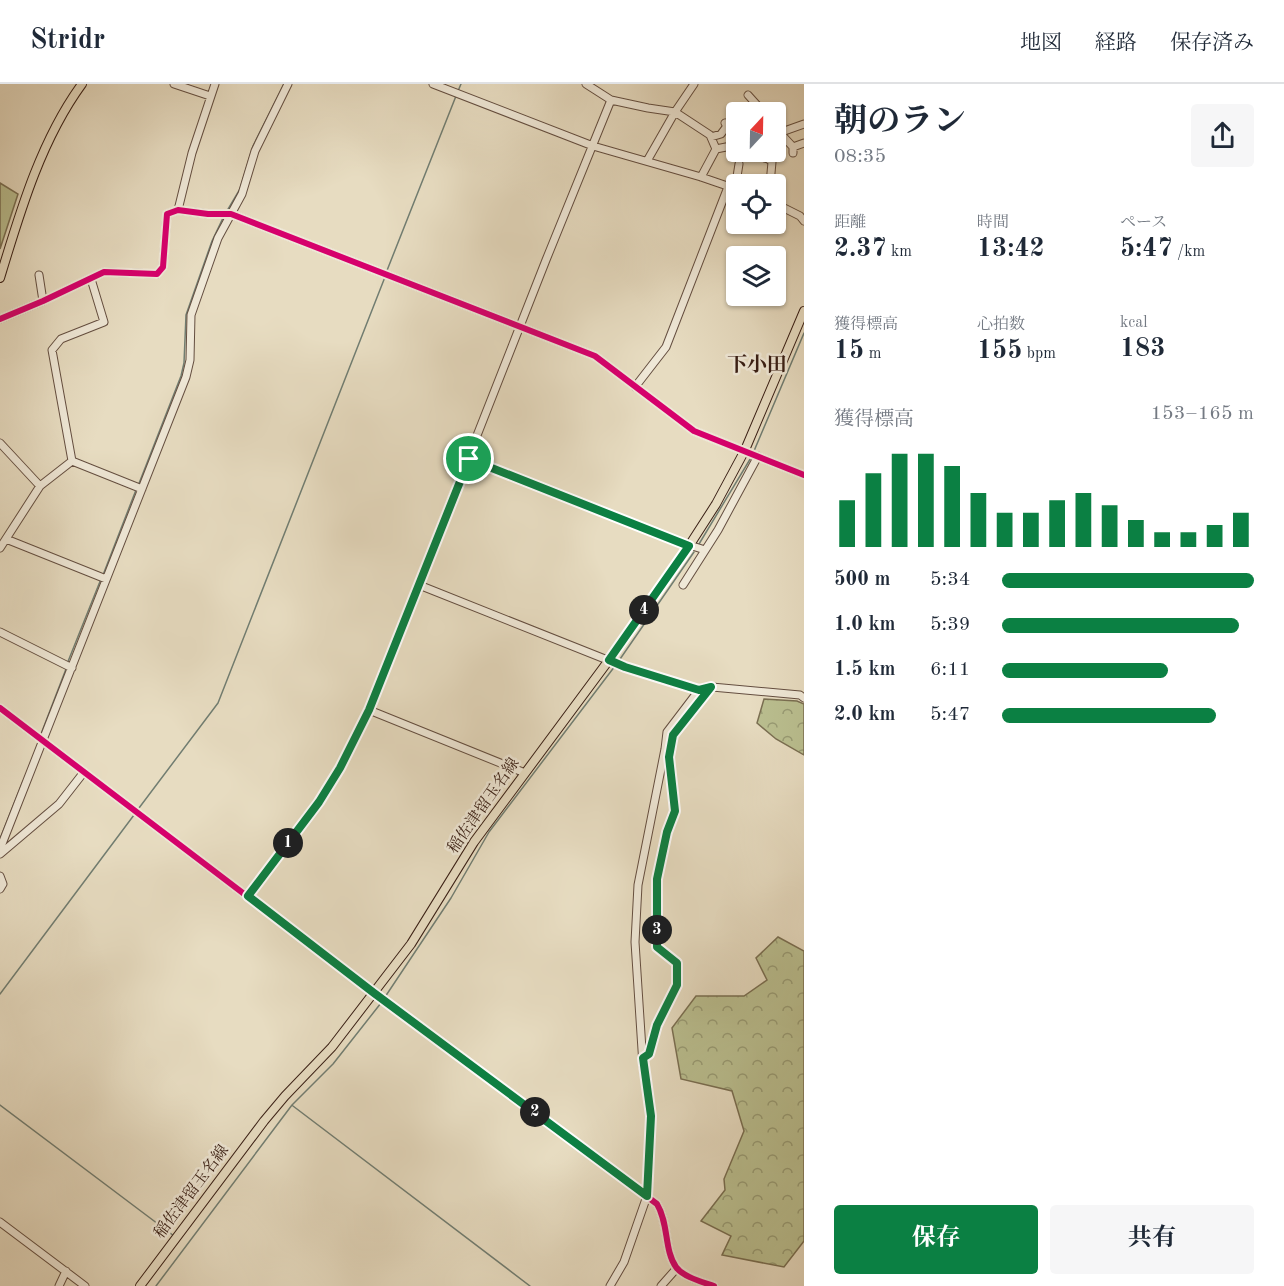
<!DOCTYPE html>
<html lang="ja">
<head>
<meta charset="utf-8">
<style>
  body { margin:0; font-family:"Old Standard TT","Noto Serif JP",serif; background:#f6f6f7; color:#1f2937; height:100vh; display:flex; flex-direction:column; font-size:22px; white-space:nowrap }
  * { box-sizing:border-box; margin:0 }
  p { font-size:20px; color:#747a83 }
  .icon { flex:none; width:33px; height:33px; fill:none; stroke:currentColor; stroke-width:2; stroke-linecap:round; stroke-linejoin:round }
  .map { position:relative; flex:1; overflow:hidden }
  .side { display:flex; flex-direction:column; background:#fff; width:480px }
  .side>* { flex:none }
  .needle { width:39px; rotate:22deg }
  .tools { position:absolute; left:726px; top:18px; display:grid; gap:12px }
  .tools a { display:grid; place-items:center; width:60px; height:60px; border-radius:6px; background:#fff; box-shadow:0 2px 4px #0004; font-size:30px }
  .pin { position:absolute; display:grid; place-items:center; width:51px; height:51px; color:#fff; margin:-26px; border:3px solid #fff; border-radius:50%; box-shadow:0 2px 6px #0007 }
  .km { position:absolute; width:30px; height:30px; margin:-15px; border-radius:50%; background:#222; color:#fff; font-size:16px; line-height:30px; text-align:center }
  .round { display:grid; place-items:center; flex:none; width:63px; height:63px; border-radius:6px; background:#f6f6f7 }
  .headline { display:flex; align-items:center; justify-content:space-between; height:102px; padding:0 30px }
  h1 { font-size:33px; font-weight:700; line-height:45px }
  .figures { display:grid; grid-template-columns:repeat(3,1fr); gap:9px; height:102px; padding:6px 30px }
  .figures div { display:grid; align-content:center }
  .figures b { font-size:26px; font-weight:700 }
  .figures small { font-size:16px; font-weight:400 }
  .figures p { font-size:16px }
  .chart { height:168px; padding:12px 30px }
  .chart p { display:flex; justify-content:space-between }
  .chart svg { width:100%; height:108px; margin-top:6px; stroke:#0b8043; stroke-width:6 }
  .cta { display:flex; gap:12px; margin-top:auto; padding:12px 30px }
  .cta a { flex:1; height:69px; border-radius:6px; background:#0b8043; color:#fff; font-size:24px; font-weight:700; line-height:69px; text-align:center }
  .cta a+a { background:#f6f6f7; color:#1f2937 }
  ul { padding:0 30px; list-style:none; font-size:20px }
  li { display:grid; grid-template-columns:96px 72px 1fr; align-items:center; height:45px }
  li i { height:15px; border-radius:8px; background:#0b8043 }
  header { display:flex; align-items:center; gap:36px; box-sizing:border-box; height:84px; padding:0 30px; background:#fff; border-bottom:2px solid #e0e1e3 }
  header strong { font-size:28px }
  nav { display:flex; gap:33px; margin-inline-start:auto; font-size:21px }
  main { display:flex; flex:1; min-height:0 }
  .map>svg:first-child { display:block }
</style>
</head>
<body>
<header>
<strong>Stridr</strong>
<nav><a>地図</a><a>経路</a><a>保存済み</a></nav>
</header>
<main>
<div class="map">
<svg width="804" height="1202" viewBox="0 0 804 1202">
  <defs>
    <pattern id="forest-crowns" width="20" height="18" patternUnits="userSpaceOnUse" patternTransform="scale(1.5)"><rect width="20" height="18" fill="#babf90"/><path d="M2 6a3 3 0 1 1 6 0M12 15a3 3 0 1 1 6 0" fill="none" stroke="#989b74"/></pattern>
  </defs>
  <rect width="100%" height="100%" fill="#e7dcc1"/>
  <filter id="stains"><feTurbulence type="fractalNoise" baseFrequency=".00333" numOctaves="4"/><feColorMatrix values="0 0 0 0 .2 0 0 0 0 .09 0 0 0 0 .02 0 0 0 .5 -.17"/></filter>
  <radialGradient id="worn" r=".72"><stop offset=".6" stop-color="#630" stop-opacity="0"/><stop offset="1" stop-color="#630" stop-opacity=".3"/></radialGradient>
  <path fill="url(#forest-crowns)" stroke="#7a6f52" stroke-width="1.5" d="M764,615L797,617L804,620V671L776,655L757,639Z
    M778,853L804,867V1157L784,1183L722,1171L731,1152L701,1137L725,1106L724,1095L744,1047L732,1007L681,995L672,944L696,912H744L767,896L756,874Z"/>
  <path fill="#babf90" stroke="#7a6f52" stroke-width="1.5" d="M0,99L18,110L0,165Z"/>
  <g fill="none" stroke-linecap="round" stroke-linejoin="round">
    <path stroke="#717d71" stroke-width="1.5" d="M458,7L461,0
      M227,127L240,105L253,62L284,0
      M386,189L456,12
      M754,367L804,249
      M138,402L181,292L184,279L186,231L212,157L223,134
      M699,460L752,372
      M103,491L136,406
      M618,578L694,468
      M67,580L101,495
      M41,650L66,585
      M139,724L218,619L385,193
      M0,755L23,697
      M0,910L134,731
      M385,913L451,814L489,748L615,582
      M0,1021L174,1152
      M293,1022L530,1202
      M156,1202L292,1021L333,980L381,919"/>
    <defs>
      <path id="minor" d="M174,0L210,12
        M433,0L593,62L701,93L736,105
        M586,0L611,16L648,24L675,28L710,51L716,65
        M748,11L757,21L755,28
        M780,49L793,63V69
        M776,50L804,40
        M711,53L721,50L727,42L725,39
        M793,63L804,59
        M758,72L768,75L772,78L770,100
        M647,77L675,28L694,0
        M701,93L716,65L736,61
        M735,105L739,80
        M776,120L800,132L804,137
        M178,126L192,69L215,0
        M39,191L43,217
        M0,235L43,217L104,188L157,190L163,183L167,130L178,126L208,130H231L595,272L694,347L804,391
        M635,303L666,263L728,103
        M0,359L40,402
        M469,375L683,459L705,466
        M72,377L52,266L61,255L104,238L91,195
        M72,377L142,405
        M6,455L106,495
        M0,464L40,402L72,377
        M419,501L620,581L699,606L712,603L800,611L804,614
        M683,501L718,446L758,372
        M0,548L72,584
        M0,624L374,909L657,1120C669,1140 664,1166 676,1183C683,1193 703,1198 714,1202
        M369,626L525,689
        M0,765L186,293L190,276L191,231L218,154L242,110L255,67L288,0
        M0,770L59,720L84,688
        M0,792L3,800L0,805
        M248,812L319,718L340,684L369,626L546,176L611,16
        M643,974L649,970L657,941L677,901V879L657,863V795L667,748L675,727L669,673L673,651L710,603
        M0,1138L85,1202
        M59,1202L66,1187
        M610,1202L624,1178L647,1112L651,1032L643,981L635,858L638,801L665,665L667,648L699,606
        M661,1202L677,1184"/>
      <path id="major" d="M0,194C20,128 41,56 82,0
        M140,1202L264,1037L285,1012L332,963L411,860L474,758L609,576L689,462L716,420L745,366L804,227"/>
    </defs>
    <use href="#minor" stroke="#644e40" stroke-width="9"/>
    <use href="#major" stroke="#391f15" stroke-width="10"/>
    <use href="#minor" stroke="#efe8d7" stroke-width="7"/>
    <use href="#major" stroke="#e7dcc1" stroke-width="8"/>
    <defs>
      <path id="cycleway" d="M0,235L43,217L104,188L157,190L163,183L167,130L178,126L208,130H231L595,272L694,347L804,391
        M0,624L374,909L657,1120C669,1140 664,1166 676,1183C683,1193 703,1198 714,1202"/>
    </defs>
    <use href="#cycleway" stroke="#efe8d7" stroke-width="10"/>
    <use href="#cycleway" stroke="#d6006c" stroke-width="6"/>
  </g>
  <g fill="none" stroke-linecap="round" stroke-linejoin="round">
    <defs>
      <path id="route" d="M469,375L689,462L609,576L625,583L699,606L711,603L673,651L669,673L675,727L667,748L657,795V863L677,879V901L657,941L649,970L643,974L651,1032L647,1112L374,909L248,812L319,718L340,684L369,626Z"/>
    </defs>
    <use href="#route" stroke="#fff" stroke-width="12"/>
    <use href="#route" stroke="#0b8043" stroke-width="8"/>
  </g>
  <g text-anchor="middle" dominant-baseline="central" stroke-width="5" stroke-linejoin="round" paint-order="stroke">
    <g font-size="16" fill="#391f15" stroke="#efe8d7">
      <text transform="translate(484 722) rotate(-55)">稲佐津留玉名線</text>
      <text transform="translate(192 1108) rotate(-53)">稲佐津留玉名線</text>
    </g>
    <g font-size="20" font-weight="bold" fill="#391f15" stroke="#efe8d7">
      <text x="757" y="282">下小田</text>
    </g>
  </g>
  <rect width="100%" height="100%" filter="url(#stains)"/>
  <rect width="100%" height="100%" fill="url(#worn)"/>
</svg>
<div class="tools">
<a><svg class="needle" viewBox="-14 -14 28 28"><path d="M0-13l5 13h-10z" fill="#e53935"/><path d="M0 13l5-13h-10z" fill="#747a83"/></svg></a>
<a><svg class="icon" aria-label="locate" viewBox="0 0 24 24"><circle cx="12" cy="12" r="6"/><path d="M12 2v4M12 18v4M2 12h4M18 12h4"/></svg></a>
<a><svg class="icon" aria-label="layers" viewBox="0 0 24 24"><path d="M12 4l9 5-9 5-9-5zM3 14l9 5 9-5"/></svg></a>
</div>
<div class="pin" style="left:469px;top:375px;background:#1e9e55"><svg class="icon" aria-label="arrive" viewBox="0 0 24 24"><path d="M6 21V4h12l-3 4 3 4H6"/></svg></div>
<b class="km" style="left:288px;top:759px">1</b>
<b class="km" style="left:535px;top:1028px">2</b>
<b class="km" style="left:657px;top:846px">3</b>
<b class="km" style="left:644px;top:526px">4</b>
</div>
<section class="side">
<div class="headline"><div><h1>朝のラン</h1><p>08:35</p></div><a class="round"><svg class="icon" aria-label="share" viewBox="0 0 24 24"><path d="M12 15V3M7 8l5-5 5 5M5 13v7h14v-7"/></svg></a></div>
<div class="figures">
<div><p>距離</p><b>2.37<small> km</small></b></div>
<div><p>時間</p><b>13:42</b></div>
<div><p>ペース</p><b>5:47<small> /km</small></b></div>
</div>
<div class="figures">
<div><p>獲得標高</p><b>15<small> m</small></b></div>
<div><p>心拍数</p><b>155<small> bpm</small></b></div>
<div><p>kcal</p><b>183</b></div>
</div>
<div class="chart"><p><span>獲得標高</span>153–165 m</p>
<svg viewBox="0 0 160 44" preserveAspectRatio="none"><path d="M5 44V25M15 44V14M25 44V6M35 44V6M45 44V11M55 44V22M65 44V30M75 44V30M85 44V25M95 44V22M105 44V27M115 44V33M125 44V38M135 44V38M145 44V35M155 44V30"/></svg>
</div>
<ul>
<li><b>500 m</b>5:34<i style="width:100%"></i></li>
<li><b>1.0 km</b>5:39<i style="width:94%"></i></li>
<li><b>1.5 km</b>6:11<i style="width:66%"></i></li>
<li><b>2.0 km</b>5:47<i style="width:85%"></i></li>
</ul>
<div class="cta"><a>保存</a><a>共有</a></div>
</section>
</main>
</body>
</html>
